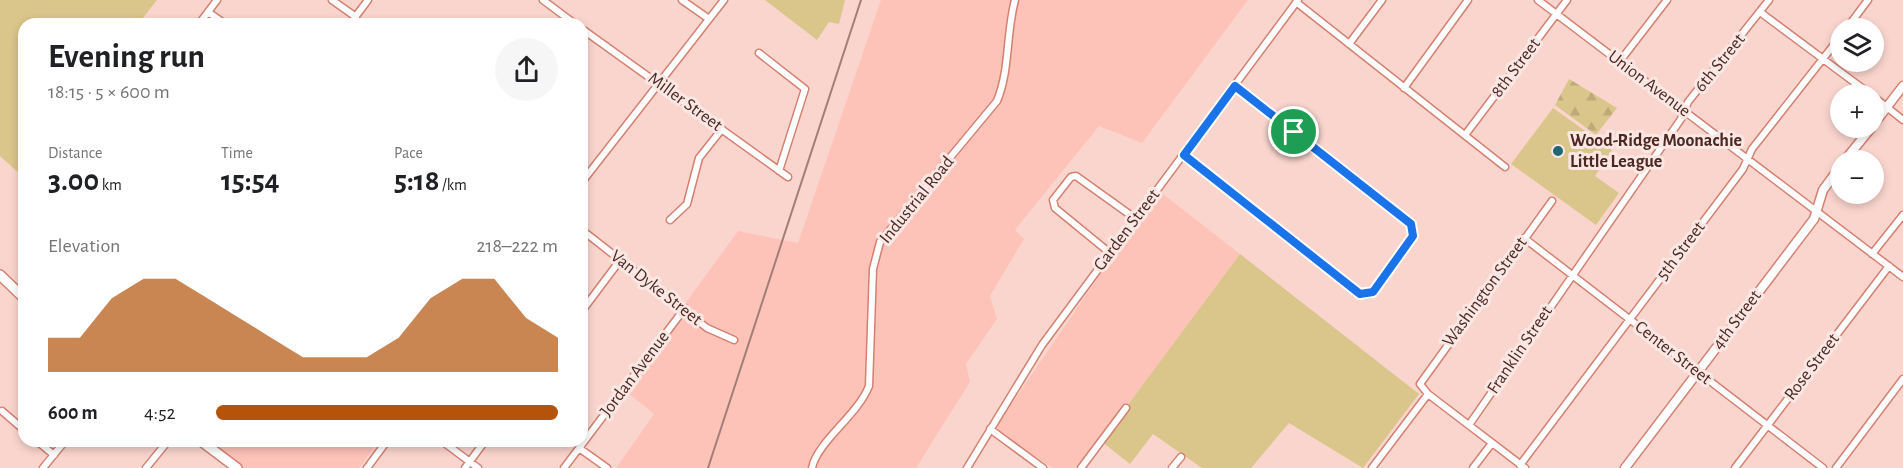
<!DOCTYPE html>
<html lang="en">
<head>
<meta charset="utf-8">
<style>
  body { margin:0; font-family:"Alegreya Sans",sans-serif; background:#f6f6f6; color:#202124; height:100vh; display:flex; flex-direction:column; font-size:22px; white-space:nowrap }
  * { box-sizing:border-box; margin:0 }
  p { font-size:20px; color:#757577 }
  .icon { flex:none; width:33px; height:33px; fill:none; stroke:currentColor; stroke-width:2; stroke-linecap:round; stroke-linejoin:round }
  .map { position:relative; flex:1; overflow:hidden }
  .details { position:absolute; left:18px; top:18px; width:570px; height:429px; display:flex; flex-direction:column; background:#fff; border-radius:18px; box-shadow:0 3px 9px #0003 }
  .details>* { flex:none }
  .buttons { position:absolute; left:1830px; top:18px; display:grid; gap:12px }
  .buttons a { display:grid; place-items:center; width:54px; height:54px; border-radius:50%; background:#fff; box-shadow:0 3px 9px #0003; font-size:30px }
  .pin { position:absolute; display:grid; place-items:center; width:51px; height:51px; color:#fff; margin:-26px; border:3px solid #fff; border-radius:50%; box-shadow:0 2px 6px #0007 }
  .round { display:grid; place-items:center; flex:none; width:63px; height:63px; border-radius:32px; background:#f6f6f6 }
  .headline { display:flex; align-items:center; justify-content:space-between; height:102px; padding:0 30px }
  h1 { font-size:33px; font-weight:700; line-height:45px }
  .figures { display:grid; grid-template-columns:repeat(3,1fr); gap:9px; height:102px; padding:6px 30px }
  .figures div { display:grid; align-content:center }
  .figures b { font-size:30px; font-weight:700 }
  .figures small { font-size:16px; font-weight:400 }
  .figures p { font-size:16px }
  .chart { height:168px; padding:12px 30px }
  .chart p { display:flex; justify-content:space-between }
  .chart svg { width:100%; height:108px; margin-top:6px; fill:#b45309; opacity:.7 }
  ul { padding:0 30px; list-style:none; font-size:20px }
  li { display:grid; grid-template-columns:96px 72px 1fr; align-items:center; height:45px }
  li i { height:15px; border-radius:8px; background:#b45309 }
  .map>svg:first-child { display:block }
</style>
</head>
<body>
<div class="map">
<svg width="1903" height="468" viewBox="0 0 1903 468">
  <defs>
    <pattern id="forest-firs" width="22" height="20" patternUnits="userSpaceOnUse" patternTransform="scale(1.5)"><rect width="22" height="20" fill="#dac68b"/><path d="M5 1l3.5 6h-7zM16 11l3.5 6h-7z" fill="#bdaa78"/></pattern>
  </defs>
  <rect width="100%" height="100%" fill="#fad5ce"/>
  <path fill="#fec3b8" d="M881,0H1248L1142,143L1099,126L1015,230L1024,239L990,296L997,319L966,364L970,382L916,468H616L654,414L623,389L738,231L798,243Z
    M1158,190L1240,254L1101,441L1074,468H1053L993,431Z
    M201,441H379L359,468H236Z"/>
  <path fill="url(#forest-firs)" d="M1569,79L1617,108L1596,135L1555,105Z"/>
  <path fill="#dac68b" d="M0,0H157L138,24H24V178L0,156Z
    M765,0H845L839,24L829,22L817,40Z
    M1553,108L1612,150L1595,176L1619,193L1596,225L1511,164Z
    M1240,254L1419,394L1363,468L1289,423L1251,468H1202L1153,434L1130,464L1101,441Z"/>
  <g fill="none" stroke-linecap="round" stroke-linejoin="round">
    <defs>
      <path id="street" d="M332,0L356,17
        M543,0L575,24
        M682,0L709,19
        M1538,0L1903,277
        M1296,2L1505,167
        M208,12L225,24
        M1760,12L1870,94
        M199,24L217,0
        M350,24L368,0
        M1847,28L1868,0
        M582,29L788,177
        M1349,44L1382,0
        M759,53L805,89L779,171
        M1620,61L1667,0
        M1404,88L1468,0
        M1874,97L1903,120
        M1465,135L1567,0
        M1184,155L1360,294H1369L1376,289L1413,236L1411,224L1235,86
        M582,182L724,0
        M670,220L687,204L699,158L722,129
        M582,230L707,328L734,340
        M1524,238L1823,468
        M1110,253L1055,208L1053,200L1071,177L1076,176L1136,219
        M1872,254L1903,215
        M582,311L621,259
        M2,411L24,430
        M1469,425L1681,119L1688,102L1769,0
        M990,429L1043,468
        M37,441L54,455
        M442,441L478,468
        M579,448L607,468
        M1520,465L1743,169L1752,149L1840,37
        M43,468L65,441
        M146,468L168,441
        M367,468L387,441
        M465,468L485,441
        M564,468L685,308
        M812,468C817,442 858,415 869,386L873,269L880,242L997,101C1010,70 1006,33 1015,0
        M967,468L1042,345L1298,0
        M1081,468L1126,408
        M1172,468L1181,457
        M1372,468L1428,394
        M1473,468L1492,443
        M1525,468L1428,394L1420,384L1552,201
        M1735,468L1889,266
        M1836,468L1903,379"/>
      <path id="secondary" d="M1874,124L1903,86
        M1845,160L1871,128
        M1625,468L1814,219L1823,190L1840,167"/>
      <path id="primary" d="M0,275L24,298
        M201,441L237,468"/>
    </defs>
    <use href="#street" stroke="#d48071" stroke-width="9"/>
    <use href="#secondary" stroke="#d48071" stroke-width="11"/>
    <use href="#primary" stroke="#d48071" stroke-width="12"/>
    <use href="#street" stroke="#fff" stroke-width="6"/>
    <use href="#secondary" stroke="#fff" stroke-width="8"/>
    <use href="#primary" stroke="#fff" stroke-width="9"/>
    <path stroke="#a27e78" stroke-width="2" d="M708,468L861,0"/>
  </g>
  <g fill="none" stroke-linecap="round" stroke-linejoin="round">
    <defs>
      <path id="route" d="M1235,86L1411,224L1413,236L1373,292L1360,294L1184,155Z"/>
    </defs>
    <use href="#route" stroke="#fff" stroke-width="12"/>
    <use href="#route" stroke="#1a73e8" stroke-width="8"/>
  </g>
  <circle fill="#1e6773" stroke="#fae7e4" stroke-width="2" cx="1558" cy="151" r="6"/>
  <g text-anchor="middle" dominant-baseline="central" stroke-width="6" stroke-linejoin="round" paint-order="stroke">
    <g font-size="18" fill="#4b2822" stroke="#fae7e4">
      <text transform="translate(1720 63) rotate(-51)">6th Street</text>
      <text transform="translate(1516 68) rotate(-53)">8th Street</text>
      <text transform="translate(1649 84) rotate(37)">Union Avenue</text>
      <text transform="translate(685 102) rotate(36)">Miller Street</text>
      <text transform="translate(917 200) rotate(-51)">Industrial Road</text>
      <text transform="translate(1127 230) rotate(-53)">Garden Street</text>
      <text transform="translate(1681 251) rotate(-53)">5th Street</text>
      <text transform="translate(656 288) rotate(38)">Van Dyke Street</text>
      <text transform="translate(1485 292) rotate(-54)">Washington Street</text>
      <text transform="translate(1737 320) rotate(-53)">4th Street</text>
      <text transform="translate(1520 350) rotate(-56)">Franklin Street</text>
      <text transform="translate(1673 353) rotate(38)">Center Street</text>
      <text transform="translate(1812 367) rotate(-53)">Rose Street</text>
      <text transform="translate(635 374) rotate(-53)">Jordan Avenue</text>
    </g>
    <g font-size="18" font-weight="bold" fill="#4b2822" stroke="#fae7e4" text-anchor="start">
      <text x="1570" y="141">Wood-Ridge Moonachie<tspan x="1570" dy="21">Little League</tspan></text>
    </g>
  </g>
</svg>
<div class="buttons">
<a><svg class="icon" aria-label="layers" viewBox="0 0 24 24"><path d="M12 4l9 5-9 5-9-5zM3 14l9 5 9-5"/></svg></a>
<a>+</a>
<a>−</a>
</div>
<div class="pin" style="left:1294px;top:132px;background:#1e9e55"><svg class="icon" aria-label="arrive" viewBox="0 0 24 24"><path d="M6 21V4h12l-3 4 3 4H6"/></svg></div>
<section class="details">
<div class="headline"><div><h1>Evening run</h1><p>18:15 · 5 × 600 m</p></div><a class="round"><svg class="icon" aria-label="share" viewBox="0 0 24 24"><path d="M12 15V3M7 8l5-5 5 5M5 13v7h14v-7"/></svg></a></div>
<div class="figures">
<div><p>Distance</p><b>3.00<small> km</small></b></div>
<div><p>Time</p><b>15:54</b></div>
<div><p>Pace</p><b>5:18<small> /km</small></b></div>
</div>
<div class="chart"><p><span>Elevation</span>218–222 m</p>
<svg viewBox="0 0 160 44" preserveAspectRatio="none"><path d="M0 44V30L10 30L20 14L30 6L40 6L50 14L60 22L70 30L80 38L90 38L100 38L110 30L120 14L130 6L140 6L150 22L160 30V44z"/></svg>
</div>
<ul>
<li><b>600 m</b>4:52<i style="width:100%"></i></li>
</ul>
</section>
</div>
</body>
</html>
